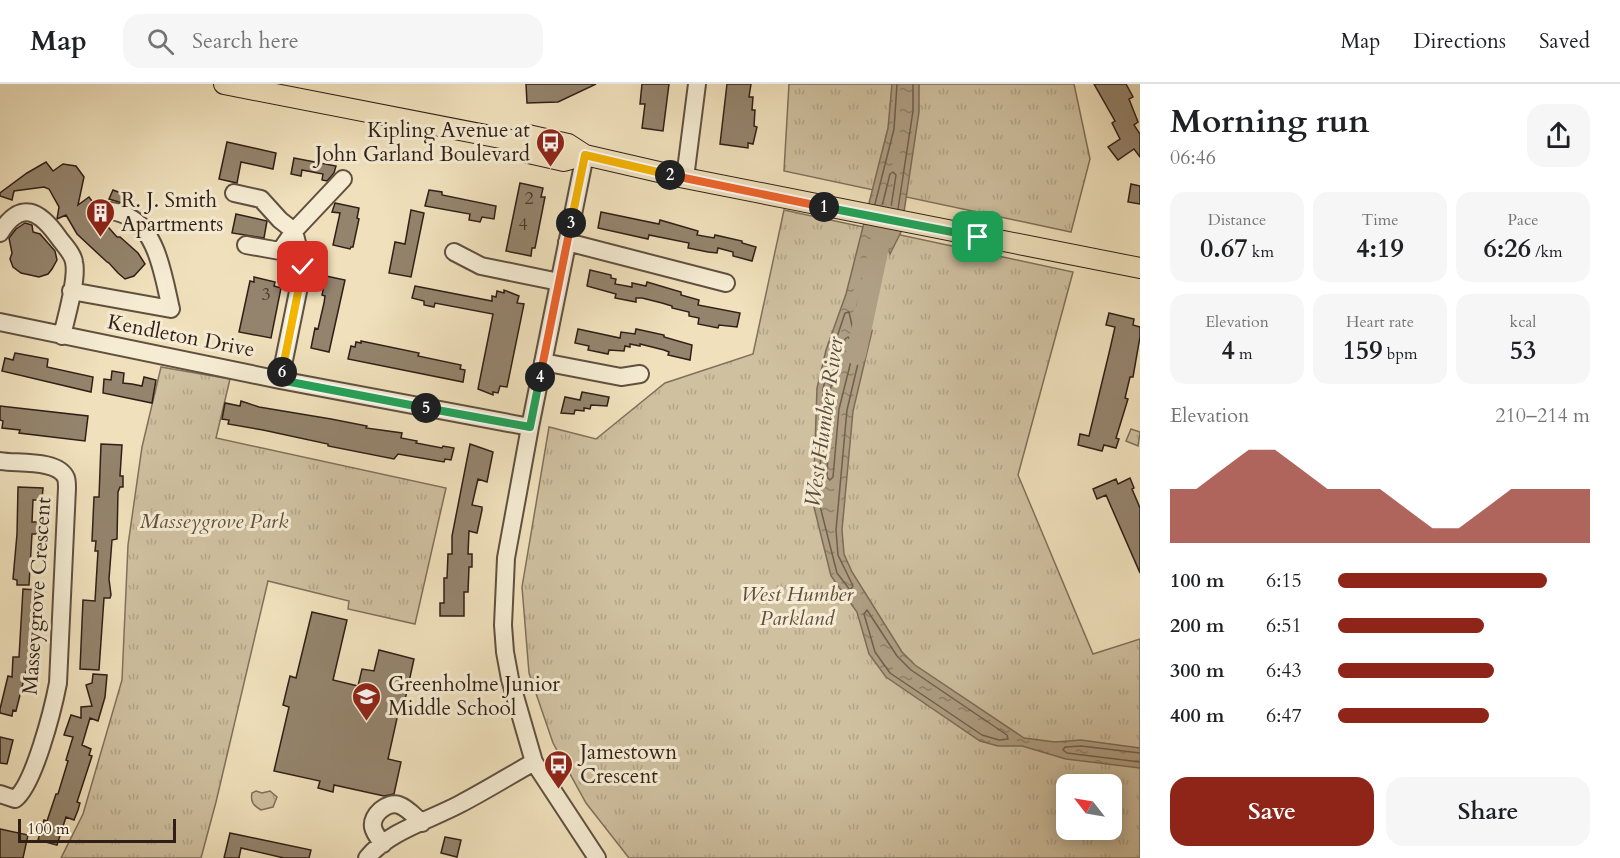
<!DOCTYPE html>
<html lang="en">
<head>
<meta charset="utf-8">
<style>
  body { margin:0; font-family:Cardo,serif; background:#f6f6f6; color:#202124; height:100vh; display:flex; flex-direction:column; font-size:22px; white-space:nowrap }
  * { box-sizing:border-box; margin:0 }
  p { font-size:20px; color:#757577 }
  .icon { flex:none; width:33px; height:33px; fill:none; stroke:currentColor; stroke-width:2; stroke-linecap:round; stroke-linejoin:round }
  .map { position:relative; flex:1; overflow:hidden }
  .side { display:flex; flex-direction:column; background:#fff; width:480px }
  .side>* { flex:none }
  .needle { width:39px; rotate:301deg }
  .fabs { position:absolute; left:1056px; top:690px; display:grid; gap:12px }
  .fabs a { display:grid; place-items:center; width:66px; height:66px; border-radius:12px; background:#fff; box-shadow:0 3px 15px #0003; font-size:30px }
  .scale { position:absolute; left:18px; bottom:15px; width:158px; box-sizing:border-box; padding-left:6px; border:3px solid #301f17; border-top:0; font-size:16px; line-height:21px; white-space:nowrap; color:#301f17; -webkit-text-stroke:4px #f5ecd3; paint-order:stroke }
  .pin { position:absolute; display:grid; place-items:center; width:51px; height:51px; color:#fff; margin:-26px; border-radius:12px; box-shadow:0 3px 9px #0006 }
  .km { position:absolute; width:30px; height:30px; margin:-15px; border-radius:50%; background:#222; color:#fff; font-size:16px; line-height:30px; text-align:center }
  .round { display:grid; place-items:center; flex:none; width:63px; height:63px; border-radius:18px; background:#f6f6f6 }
  .summary { display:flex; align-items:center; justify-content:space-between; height:102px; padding:0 30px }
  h1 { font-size:33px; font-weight:700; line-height:45px }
  .stats { display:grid; grid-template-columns:repeat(3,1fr); gap:9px; height:102px; padding:6px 30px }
  .stats div { display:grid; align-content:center; border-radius:15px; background:#f6f6f6; text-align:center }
  .stats b { font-size:26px; font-weight:700 }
  .stats small { font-size:16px; font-weight:400 }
  .stats p { font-size:16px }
  .chart { height:168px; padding:12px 30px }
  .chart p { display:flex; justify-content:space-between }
  .chart svg { width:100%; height:108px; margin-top:6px; fill:#8f2418; opacity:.7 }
  .button { display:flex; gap:12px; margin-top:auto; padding:12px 30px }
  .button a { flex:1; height:69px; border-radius:18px; background:#8f2418; color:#fff; font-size:24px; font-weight:700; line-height:69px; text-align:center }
  .button a+a { background:#f6f6f6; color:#202124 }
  ul { padding:0 30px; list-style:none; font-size:20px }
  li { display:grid; grid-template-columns:96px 72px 1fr; align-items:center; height:45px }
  li i { height:15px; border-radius:8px; background:#8f2418 }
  header { display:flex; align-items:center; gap:36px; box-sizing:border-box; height:84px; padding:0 30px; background:#fff; border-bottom:2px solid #e0e0e0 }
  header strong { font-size:28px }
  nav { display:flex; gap:33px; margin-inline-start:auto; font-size:21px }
  .search { width:420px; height:54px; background:#f6f6f6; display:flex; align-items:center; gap:15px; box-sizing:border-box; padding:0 21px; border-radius:18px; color:#757577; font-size:22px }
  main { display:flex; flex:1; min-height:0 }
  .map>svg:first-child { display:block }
</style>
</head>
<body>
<header>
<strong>Map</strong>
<div class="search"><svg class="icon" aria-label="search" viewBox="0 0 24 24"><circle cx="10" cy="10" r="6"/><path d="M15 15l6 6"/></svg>Search here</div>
<nav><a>Map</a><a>Directions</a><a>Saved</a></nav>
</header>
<main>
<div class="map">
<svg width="1140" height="774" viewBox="0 0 1140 774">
  <defs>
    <pattern id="park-tufts" width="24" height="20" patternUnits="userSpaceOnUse" patternTransform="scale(1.5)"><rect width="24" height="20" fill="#cfc0a0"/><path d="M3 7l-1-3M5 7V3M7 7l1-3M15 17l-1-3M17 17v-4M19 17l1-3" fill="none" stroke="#b2a589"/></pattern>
    <pattern id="water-ripples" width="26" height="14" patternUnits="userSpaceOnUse" patternTransform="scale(1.5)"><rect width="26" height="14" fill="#af9f84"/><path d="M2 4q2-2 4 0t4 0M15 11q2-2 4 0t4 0" fill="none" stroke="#8f816b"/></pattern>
  </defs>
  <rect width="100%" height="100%" fill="#f0e1bc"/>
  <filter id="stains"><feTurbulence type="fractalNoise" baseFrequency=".00333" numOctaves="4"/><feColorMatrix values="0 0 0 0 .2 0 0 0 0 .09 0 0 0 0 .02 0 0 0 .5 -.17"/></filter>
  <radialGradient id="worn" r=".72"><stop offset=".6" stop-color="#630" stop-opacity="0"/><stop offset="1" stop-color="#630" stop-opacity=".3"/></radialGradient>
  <path fill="url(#park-tufts)" stroke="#80705c" stroke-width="1.5" fill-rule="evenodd" d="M789,0H1074L1090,75L1071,148L784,87Z
    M784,126L1073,188L1018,391L1093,570L1140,555V774H629L586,719L553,659L529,589L522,503L549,343L596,355L665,299L753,270ZM1066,700H1112V746H1066Z
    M161,283L230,295L216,354L446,404L415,540L348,525L349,517L268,497L216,718L201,774H61L83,730L122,596L128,461L142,363Z
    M1131,345L1140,348L1138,362L1126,357Z
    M256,707L262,709L270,707L277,713L273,723L261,726C254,722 250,718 252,709Z"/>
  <path fill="url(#water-ripples)" stroke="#7c6c58" stroke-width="1.5" d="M892,0H919V28L901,148L890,170L883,152L874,164L857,221L858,243L865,251L872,247L853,327L842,446L844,470L852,488L902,568L915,581L1024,654L1055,658L1081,656L1140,664V684L1066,675L1022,662H998L980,657L886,593L869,570L857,528L831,492L813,419L817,304L826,266L846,210L888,44Z"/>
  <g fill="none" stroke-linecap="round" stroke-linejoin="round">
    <path stroke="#705f4e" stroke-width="1.5" d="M875,120L894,45L897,0
      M882,122L890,90L893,88L896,91L891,123
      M898,125L913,27V0
      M849,228L853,246L863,258L847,326L836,446L838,471L853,502L850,506L837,489L819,418L823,305L832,268L845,229Z
      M848,253L855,261L839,325L833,393L830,396L827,393L830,306L845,255Z
      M867,526L897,572L911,586L1007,651L1008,655L999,656L982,651L890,589L875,568L864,530Z
      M1140,669L1081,662L1065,663L1063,666L1067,669L1140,678"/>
    <path stroke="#af9f84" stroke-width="20" d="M856,271L886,130"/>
  </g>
  <path fill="#94846d" stroke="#301f17" stroke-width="1.5" d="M526,0H596L558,18L527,19Z
    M642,0H669L663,47L642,44L645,20H640Z
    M727,0H751L749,13H753L752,26H755L754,42L757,43L753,60L748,59V64L720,60Z
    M1094,0H1126L1133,13L1129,15L1138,38L1134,41L1140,50V73L1134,65L1118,76L1108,63L1120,55L1112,39L1115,37Z
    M227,58L276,69L273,85L241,78L237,99L219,95Z
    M294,74L336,82L334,89L327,97L322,96L323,90L302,86L301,92L291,90Z
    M46,78L53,87L63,80L76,82L84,93L78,121L89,113L101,129L103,134L101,135L117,153H120L138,169L145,180L134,192L125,195L118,189L109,179L107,178L77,150L66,131L57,135L59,123L49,105L44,103L14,107L12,116L0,112V109L27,89Z
    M520,99L543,104L541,113H545L535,164H532L531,172L506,167Z
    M1131,100L1140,102V120L1128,118Z
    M113,106L126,111L122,119L109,115Z
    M429,106L442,108V111L496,122L494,135L482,133L480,138L469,136L470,130L425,122Z
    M335,119L359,124L357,134L359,135L353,163H351L350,165L333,161L340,129L332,128Z
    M411,126L424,129L411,193L389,189L395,158L405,160Z
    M601,128L659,140L660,136L698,147L697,151L714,154L715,151L742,157V159L756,163L752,177L733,172V168L718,164L717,169L708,168L688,164L689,159L649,151L648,155L598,144Z
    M236,130L267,137L264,154L232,149Z
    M25,139L32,141L33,148L40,150L55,167L57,176L52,185L48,190L39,193L21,189L13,183L10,175L12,169L9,154L16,145Z
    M590,186L611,191V194L616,195L615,200L632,203V199L646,202L647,198L681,208V211L699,216L698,221L740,229L737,243L719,241L718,244L698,240L699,234L689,232V228L672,224V222L662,219L642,214H636V218L615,214L616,210L587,202Z
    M326,192L345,196L329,268L311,264L315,244L318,245L324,219L325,212L322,211Z
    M254,193L275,198L274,202L281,204L271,254L239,248L250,197L254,198Z
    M415,202L492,217V212L496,213L497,207L504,209V206L519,212L517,219L524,220L507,303L500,302L498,309L493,308V311L478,305L493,230L435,219L434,223L424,221V217L412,214Z
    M1109,229L1134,235L1133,241L1140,243V253L1133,293H1130L1125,314L1128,315L1116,354L1119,355L1116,364L1104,361L1102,367L1078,361L1080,350L1089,352L1110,265L1115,243L1106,241Z
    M578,245L620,254L621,248L635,250L636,245L664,251V253L692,261L690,276L668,271L669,268L664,266L640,260V262L630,260V263L625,262L624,267L609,266L608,270L588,266L589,262L575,259Z
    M361,257L419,269L418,272L461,281L460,285L465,286L463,298L348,275L351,262L355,263L356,258L361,259Z
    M15,269L48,275L47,283L93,293L91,308L2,287L5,274L13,276Z
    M112,287L124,289L123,299L132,300L142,302L144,293L156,296L152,319L103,309L104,295L111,296Z
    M582,308L609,313L607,322L591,321L590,325L584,324V327L575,326L574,330L561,329L565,313L580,316Z
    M241,317L259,323L331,335L367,342L366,344L402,349L401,354L417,357L416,359L442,364L443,362L454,364L451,376L445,375L444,378L398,370L394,375L328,362V360L263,346L228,340L229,336L222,335L225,319L240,322Z
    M0,322L88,332L85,357L19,349L20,346L2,344L3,337L0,336Z
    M101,360L122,361L120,392H123V403H120L118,408L117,455L112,456L109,495L111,511L110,514H104L99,586L80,585L83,516L95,517L98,467H95L96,457H92L94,413H99Z
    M470,360L493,368L487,398L478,395L472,421L482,423V426L477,449L469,447L468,470H472V483H469L468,508H464V532H440V519H444V494H447L448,470H452V452Z
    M1130,394L1134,404L1132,405L1140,424V489L1106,411L1097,415L1093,405L1116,395L1118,400Z
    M18,403L43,404L42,416H33L32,438H41V450H32L29,501H17V496L13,495L17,450Z
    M23,505L37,506L32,587H26L16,627L13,626L12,632L0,629V625L8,592L12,593L13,573H19Z
    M312,528L347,536L333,596L358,602L362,585L374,587L379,566L414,575L405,616H401L388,675L401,678L394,710L384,712L334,701L333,708L318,704L320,697L274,687L289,623L283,621L290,592L296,594Z
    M93,590L107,591L105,613L98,637L90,634L82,661L91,665L89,671L92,672L77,718L80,719L78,726L74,736L66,733L57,761L38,756L44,736L47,737L56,710H58L68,677L66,676L73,653L64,651L71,631L81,634V623L92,622L86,601L92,599Z
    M0,653L13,656L7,680L0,679Z
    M0,745L28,751L23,774H0Z
    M230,749L311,766L309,774H284L241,764L239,774H224Z
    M445,753L461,756L457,773L441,769Z"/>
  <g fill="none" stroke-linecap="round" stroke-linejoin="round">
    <defs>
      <path id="minor" d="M585,71L530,343L506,474L503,541L505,568L510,595L534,678L597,774
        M685,94L697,0
        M234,109L261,115L280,136L294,147
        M0,149C21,115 40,127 59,154C64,161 73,170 74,178C78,195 66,233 62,252
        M567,158L726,199
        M246,161L280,167L294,147L343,95
        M454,168L481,182L559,198
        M71,207L171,225C164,196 158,148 129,133C124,130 117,128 111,127
        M0,238L280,296L530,343
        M543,278L621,293L640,290
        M280,296L303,183L294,147
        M0,377C16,380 58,375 66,394C67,397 67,400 67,404L58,599C53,625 34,701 15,715L0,710
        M383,760C379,755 374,749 373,743C371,731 387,717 399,721C408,724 415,733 422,739
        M367,774C389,747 430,736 460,720C485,707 509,692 534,678"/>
      <path id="major" d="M224,0L516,57L528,51L568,60L585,71L685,94L1140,184
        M516,57L524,68L564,77L585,71"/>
    </defs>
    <use href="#minor" stroke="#605040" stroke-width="20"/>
    <use href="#major" stroke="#301f17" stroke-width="22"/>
    <use href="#minor" stroke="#f5ecd3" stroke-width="16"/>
    <use href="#major" stroke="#f0e1bc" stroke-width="20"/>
  </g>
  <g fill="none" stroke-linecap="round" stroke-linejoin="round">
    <defs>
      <path id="split-1" d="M824,123L978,153"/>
      <path id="split-2" d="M670,91L824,123"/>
      <path id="split-3" d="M571,139L585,71L670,91"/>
      <path id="split-4" d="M540,293L571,139"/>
      <path id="split-5" d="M426,324L530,343L540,293"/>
      <path id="split-6" d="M282,288L280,296L426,324"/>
      <path id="split-7" d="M282,288L303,183"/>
    </defs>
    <use href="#split-1" stroke="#fff" stroke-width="12"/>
    <use href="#split-2" stroke="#fff" stroke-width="12"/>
    <use href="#split-3" stroke="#fff" stroke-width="12"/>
    <use href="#split-4" stroke="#fff" stroke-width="12"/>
    <use href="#split-5" stroke="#fff" stroke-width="12"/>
    <use href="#split-6" stroke="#fff" stroke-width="12"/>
    <use href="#split-7" stroke="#fff" stroke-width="12"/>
    <use href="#split-1" stroke="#22a559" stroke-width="8"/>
    <use href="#split-2" stroke="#f0652b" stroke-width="8"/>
    <use href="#split-3" stroke="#f5b400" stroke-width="8"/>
    <use href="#split-4" stroke="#f0652b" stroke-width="8"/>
    <use href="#split-5" stroke="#22a559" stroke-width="8"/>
    <use href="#split-6" stroke="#22a559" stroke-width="8"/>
    <use href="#split-7" stroke="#f5b400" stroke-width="8"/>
  </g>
  <defs>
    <symbol id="bus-pin" viewBox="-11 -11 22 30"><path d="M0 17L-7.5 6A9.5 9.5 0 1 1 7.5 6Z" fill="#8f2418" stroke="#f5ecd3"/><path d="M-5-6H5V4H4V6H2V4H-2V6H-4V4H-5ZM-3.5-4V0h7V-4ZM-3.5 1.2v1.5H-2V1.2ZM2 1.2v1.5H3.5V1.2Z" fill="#fff"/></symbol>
    <symbol id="building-pin" viewBox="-11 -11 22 30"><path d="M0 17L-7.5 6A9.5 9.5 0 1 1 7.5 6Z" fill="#8f2418" stroke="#f5ecd3"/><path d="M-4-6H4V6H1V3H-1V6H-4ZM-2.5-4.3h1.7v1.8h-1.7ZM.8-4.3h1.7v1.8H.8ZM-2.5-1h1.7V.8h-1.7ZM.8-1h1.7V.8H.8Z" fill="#fff"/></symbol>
    <symbol id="school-pin" viewBox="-11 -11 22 30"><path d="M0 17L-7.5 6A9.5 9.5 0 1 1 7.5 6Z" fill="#8f2418" stroke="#f5ecd3"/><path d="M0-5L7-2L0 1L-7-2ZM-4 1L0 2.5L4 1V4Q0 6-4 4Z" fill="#fff"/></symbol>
  </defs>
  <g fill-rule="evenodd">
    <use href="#bus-pin" x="534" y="42" width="33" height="45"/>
    <use href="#building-pin" x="84" y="112" width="33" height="45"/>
    <use href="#school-pin" x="350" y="596" width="33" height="45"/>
    <use href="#bus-pin" x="542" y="664" width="33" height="45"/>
  </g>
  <g text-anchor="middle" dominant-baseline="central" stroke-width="6" stroke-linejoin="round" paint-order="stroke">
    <g font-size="18" fill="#49382c">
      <text x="529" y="114">2</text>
      <text x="523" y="140">4</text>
      <text x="266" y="210">3</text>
    </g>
    <g font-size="21" fill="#301f17" stroke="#f5ecd3" text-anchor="start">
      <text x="530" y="46" text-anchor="end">Kipling Avenue at<tspan x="530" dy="24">John Garland Boulevard</tspan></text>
      <text x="121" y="116">R. J. Smith<tspan x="121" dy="24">Apartments</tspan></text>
      <text x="388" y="600">Greenholme Junior<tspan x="388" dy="24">Middle School</tspan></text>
      <text x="580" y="668">Jamestown<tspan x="580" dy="24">Crescent</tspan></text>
    </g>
    <g font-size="21" fill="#301f17" stroke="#f5ecd3">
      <text transform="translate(181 252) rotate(11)">Kendleton Drive</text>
      <text transform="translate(37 512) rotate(-86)">Masseygrove Crescent</text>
    </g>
    <g font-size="21" font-style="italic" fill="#604f40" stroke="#f5ecd3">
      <text x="214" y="437">Masseygrove Park</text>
      <text x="797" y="510">West Humber<tspan x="797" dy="24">Parkland</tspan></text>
    </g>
    <g font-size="22" font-style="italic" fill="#5c4c3d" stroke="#f5ecd3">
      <text transform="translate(824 338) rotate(-82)">West Humber River</text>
    </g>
  </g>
  <rect width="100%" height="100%" filter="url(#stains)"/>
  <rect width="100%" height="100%" fill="url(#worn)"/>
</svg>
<div class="fabs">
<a><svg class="needle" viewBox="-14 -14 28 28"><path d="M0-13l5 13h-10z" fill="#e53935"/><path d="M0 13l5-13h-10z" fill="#757577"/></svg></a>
</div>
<div class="scale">100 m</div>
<div class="pin" style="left:978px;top:153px;background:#1e9e55"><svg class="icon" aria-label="arrive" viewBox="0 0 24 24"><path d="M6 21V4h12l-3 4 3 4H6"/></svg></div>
<div class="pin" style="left:303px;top:183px;background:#d93025"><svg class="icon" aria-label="check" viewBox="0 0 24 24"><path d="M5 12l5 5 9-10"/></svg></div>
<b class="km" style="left:824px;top:123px">1</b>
<b class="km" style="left:670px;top:91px">2</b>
<b class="km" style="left:571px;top:139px">3</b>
<b class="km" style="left:540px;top:293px">4</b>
<b class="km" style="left:426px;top:324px">5</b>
<b class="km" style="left:282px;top:288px">6</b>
</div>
<section class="side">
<div class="summary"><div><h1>Morning run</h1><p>06:46</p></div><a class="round"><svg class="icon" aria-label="share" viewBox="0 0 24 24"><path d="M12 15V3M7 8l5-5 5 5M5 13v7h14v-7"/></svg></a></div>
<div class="stats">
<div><p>Distance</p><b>0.67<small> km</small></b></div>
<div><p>Time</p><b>4:19</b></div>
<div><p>Pace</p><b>6:26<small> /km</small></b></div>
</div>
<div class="stats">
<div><p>Elevation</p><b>4<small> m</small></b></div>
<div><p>Heart rate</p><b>159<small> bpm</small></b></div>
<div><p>kcal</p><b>53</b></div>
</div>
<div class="chart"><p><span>Elevation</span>210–214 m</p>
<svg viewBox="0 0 160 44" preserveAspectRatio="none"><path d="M0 44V22L10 22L20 14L30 6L40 6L50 14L60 22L70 22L80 22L90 30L100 38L110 38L120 30L130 22L140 22L150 22L160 22V44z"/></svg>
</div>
<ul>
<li><b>100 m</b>6:15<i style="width:83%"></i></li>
<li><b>200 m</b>6:51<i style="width:58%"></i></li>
<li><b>300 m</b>6:43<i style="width:62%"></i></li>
<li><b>400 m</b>6:47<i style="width:60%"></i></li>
</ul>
<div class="button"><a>Save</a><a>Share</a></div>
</section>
</main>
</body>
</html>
